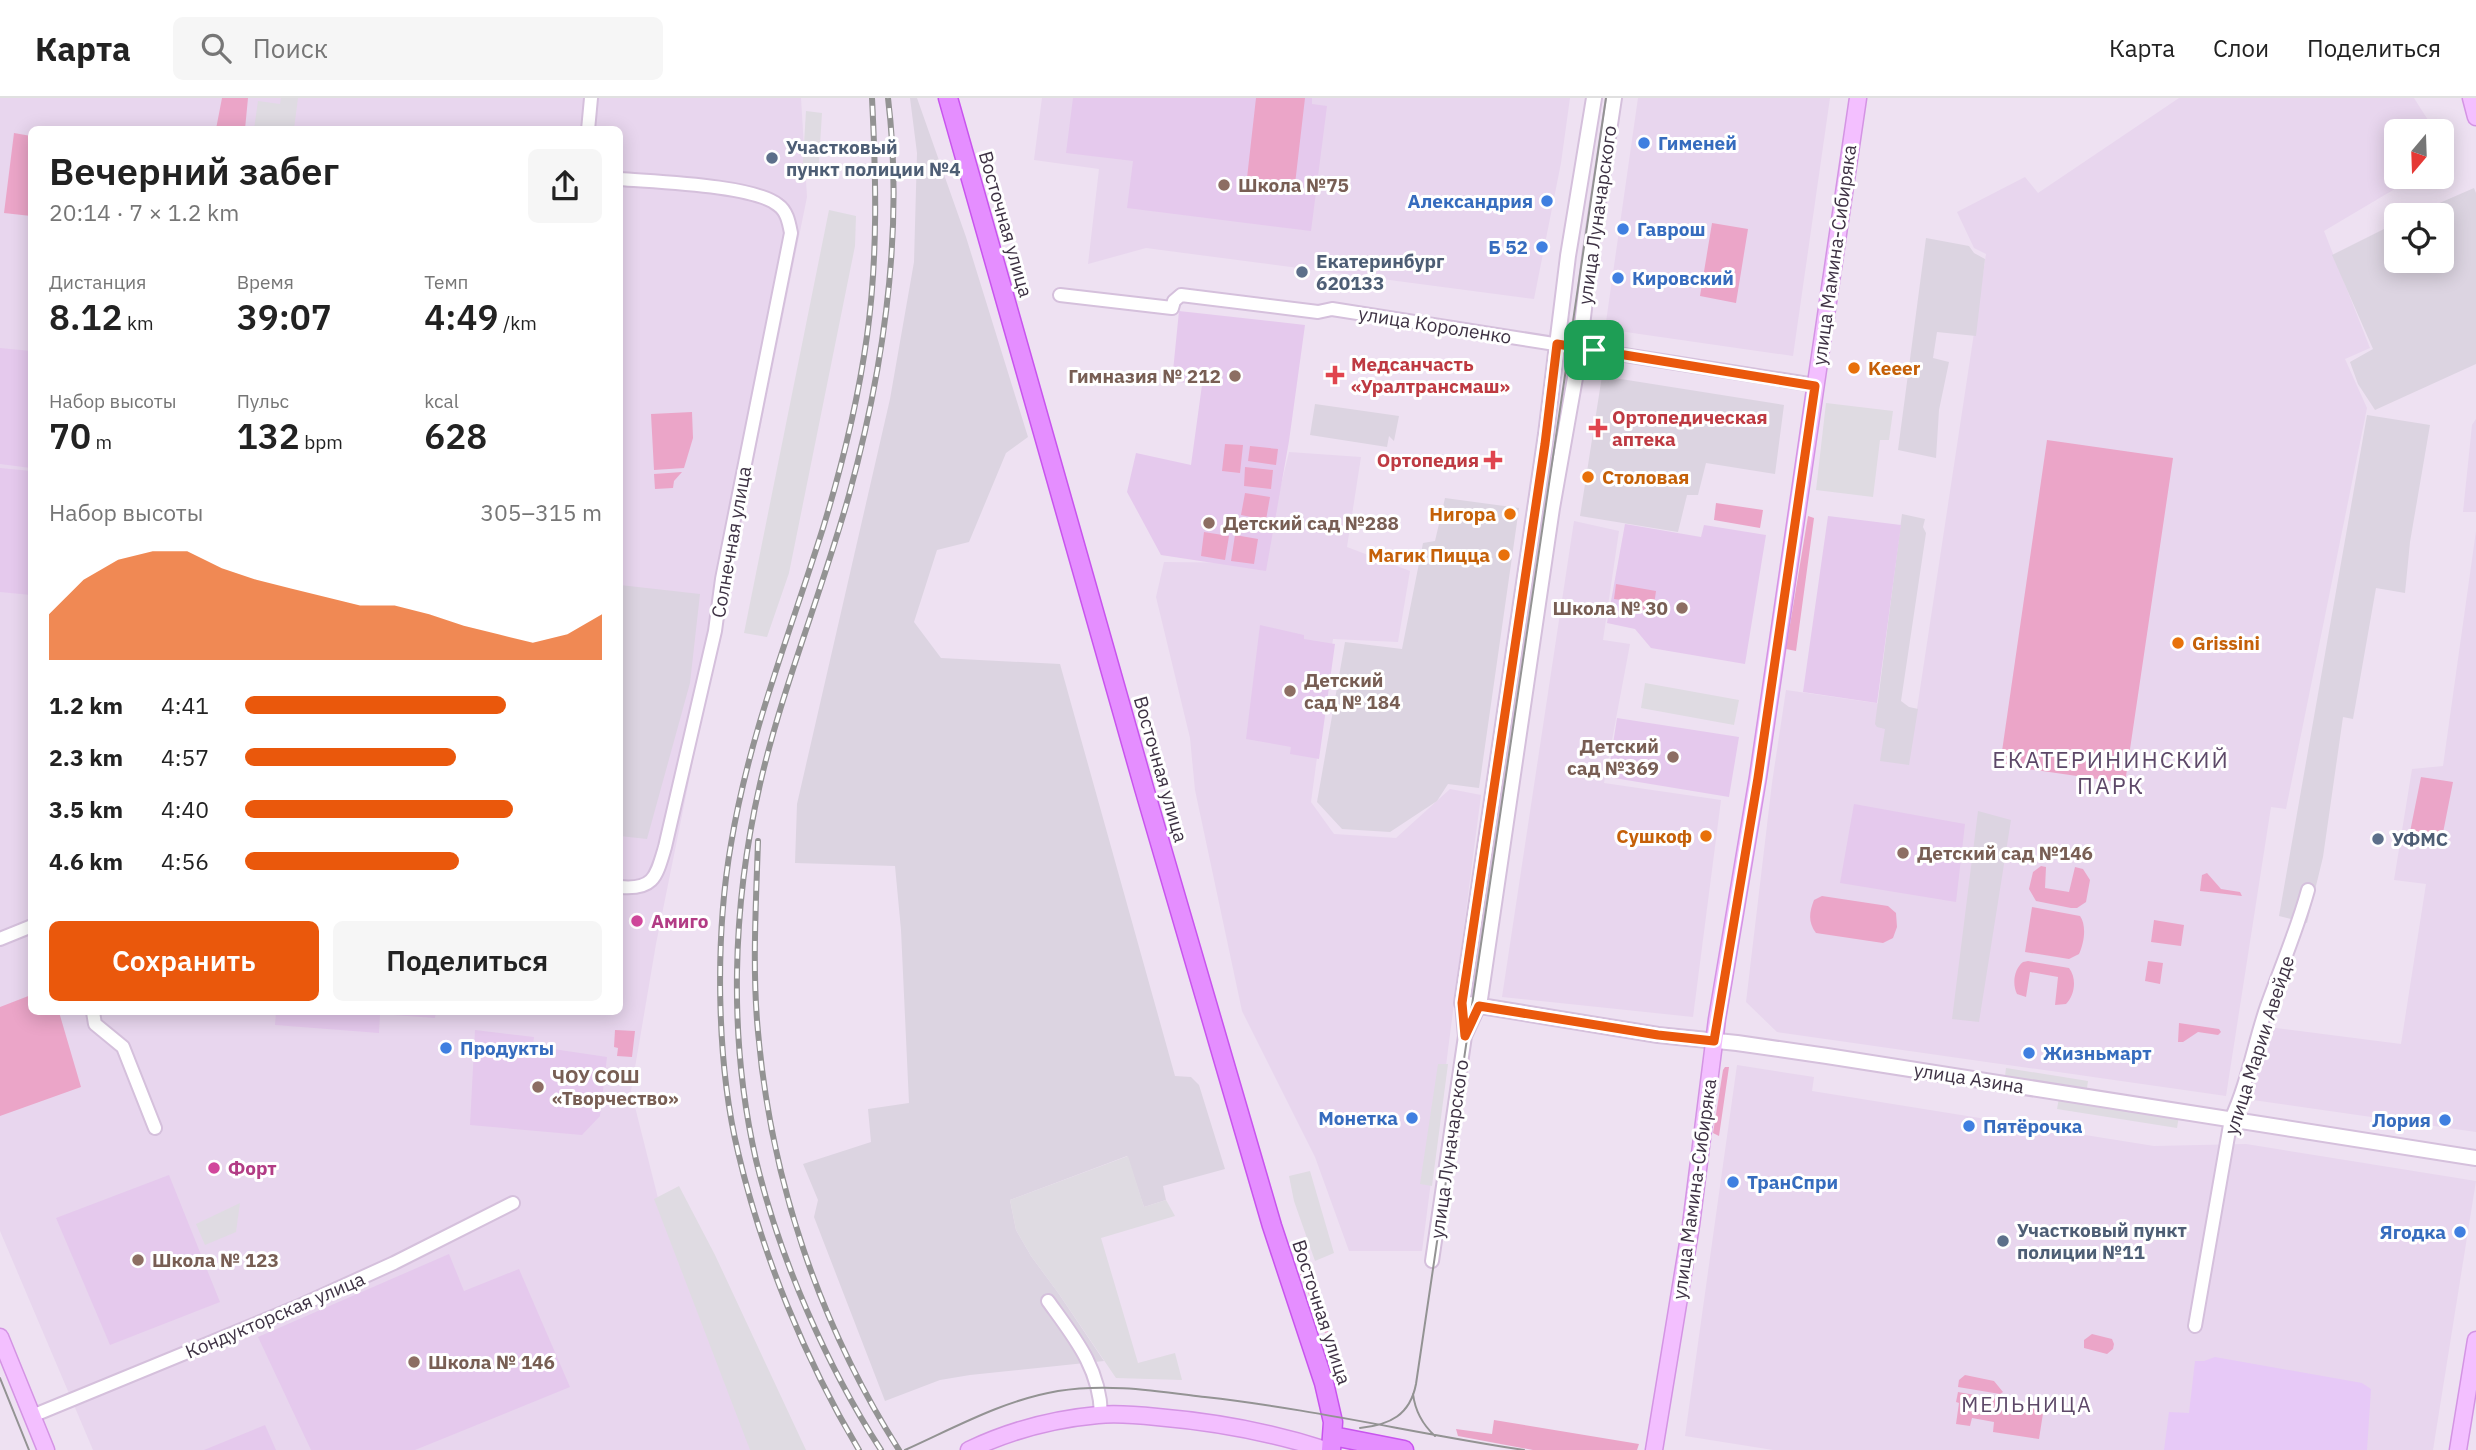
<!DOCTYPE html>
<html lang="ru">
<head>
<meta charset="utf-8">
<style>
  body { margin:0; font-family:"IBM Plex Sans",sans-serif; background:#f6f6f6; color:#222; height:100vh; display:flex; flex-direction:column; font-size:26px; white-space:nowrap }
  * { box-sizing:border-box; margin:0 }
  p { font-size:23px; color:#767676 }
  .icon { flex:none; width:38px; height:38px; fill:none; stroke:currentColor; stroke-width:2; stroke-linecap:round; stroke-linejoin:round }
  .map { position:relative; flex:1; overflow:hidden }
  .details { position:absolute; left:28px; top:28px; width:595px; height:889px; display:flex; flex-direction:column; background:#fff; border-radius:10px; box-shadow:0 4px 18px #0003 }
  .details>* { flex:none }
  .needle { width:46px; rotate:199deg }
  .buttons { position:absolute; left:2384px; top:21px; display:grid; gap:14px }
  .buttons a { display:grid; place-items:center; width:70px; height:70px; border-radius:10px; background:#fff; box-shadow:0 4px 18px #0003; font-size:35px }
  .pin { position:absolute; display:grid; place-items:center; width:60px; height:60px; color:#fff; margin:-30px; border-radius:14px; box-shadow:0 4px 10px #0006 }
  .round { display:grid; place-items:center; flex:none; width:74px; height:74px; border-radius:10px; background:#f6f6f6 }
  .summary { display:flex; align-items:center; justify-content:space-between; height:119px; padding:0 21px }
  h1 { font-size:38px; font-weight:600; line-height:52px }
  .stats { display:grid; grid-template-columns:repeat(3,1fr); gap:10px; height:119px; padding:7px 21px }
  .stats div { display:grid; align-content:center }
  .stats b { font-size:35px; font-weight:600 }
  .stats small { font-size:19px; font-weight:400 }
  .stats p { font-size:19px }
  .chart { height:196px; padding:14px 21px }
  .chart p { display:flex; justify-content:space-between }
  .chart svg { width:100%; height:126px; margin-top:7px; fill:#ea580c; opacity:.7 }
  .cta { display:flex; gap:14px; margin-top:auto; padding:14px 21px }
  .cta a { flex:1; height:80px; border-radius:10px; background:#ea580c; color:#fff; font-size:28px; font-weight:600; line-height:80px; text-align:center }
  .cta a+a { background:#f6f6f6; color:#222 }
  ul { padding:0 21px; list-style:none; font-size:23px }
  li { display:grid; grid-template-columns:112px 84px 1fr; align-items:center; height:52px }
  li i { height:18px; border-radius:9px; background:#ea580c }
  header { display:flex; align-items:center; gap:42px; box-sizing:border-box; height:98px; padding:0 35px; background:#fff; border-bottom:2px solid #e0e0e0 }
  header strong { font-size:33px }
  nav { display:flex; gap:38px; margin-inline-start:auto; font-size:24px }
  .search { width:490px; height:63px; background:#f6f6f6; display:flex; align-items:center; gap:18px; box-sizing:border-box; padding:0 24px; border-radius:10px; color:#767676; font-size:26px }
  .map>svg:first-child { display:block }
</style>
</head>
<body>
<header>
<strong>Карта</strong>
<div class="search"><svg class="icon" aria-label="search" viewBox="0 0 24 24"><circle cx="10" cy="10" r="6"/><path d="M15 15l6 6"/></svg>Поиск</div>
<nav><a>Карта</a><a>Слои</a><a>Поделиться</a></nav>
</header>
<div class="map">
<svg width="2476" height="1352" viewBox="0 0 2476 1352">
  <rect width="100%" height="100%" fill="#eee1f2"/>
  <path fill="#e8d6ee" fill-rule="evenodd" d="M0,0H801L807,99L656,846L631,993L664,1124L762,1352H93L0,1133ZM32,32H620V914H32Z
    M1042,0H1570L1561,65L1534,201L1146,150L1088,166L1099,71L1034,62Z
    M1638,0H1830L1793,258L1605,231Z
    M2179,0H2414L2435,33H2396V79H2415L2324,133L2370,250L2345,261L2367,310L2286,711L2271,709L2226,998L1777,934L1746,904L1772,685L1786,592L1917,611L1986,156L1974,150L1957,114L2025,79L2038,95Z
    M2476,321V414H2463L2472,327Z
    M1289,354L1361,359L1347,449L1410,473L1398,544L1333,541L1311,704L1334,736L1396,740L1450,691L1481,697L1422,1153H1349L1315,1059L1242,913L1195,692L1190,640L1156,499L1164,464L1262,465Z
    M1574,423L1619,433L1603,542L1630,546L1604,685L1721,702L1693,919L1502,899Z
    M2476,433V1034L2246,1001L2248,980L2268,929L2401,946L2426,786L2394,782L2412,671L2443,668Z
    M1737,967L1814,979L1812,993L2154,1048L2246,1046L2476,1083L2433,1352H1773L1685,1338Z"/>
  <path fill="#e7c9f7" d="M2215,1259L2362,1285L2371,1291L2367,1352H2164L2169,1314L2189,1315L2195,1263H2204Z"/>
  <path fill="#dcd4e1" d="M910,0H917L966,139L1028,339L1006,355L969,444L937,452L914,524L941,560L1060,566L1175,978L1191,979L1199,987L1225,1071L1163,1088L1166,1102L1144,1109L1127,1058L1010,1102L1016,1132L1031,1158L1059,1196L1104,1263L970,1277L940,1282L885,1303L814,1119L818,1102L803,1066L871,1044L868,1011L909,1005L901,832L895,768L795,765L797,706L890,301L914,164L917,55Z
    M2474,90L2476,95V266L2375,312L2358,286L2350,264L2373,251L2332,157L2396,125V163H2441V117H2412Z
    M1926,140L1969,148L1974,155L1985,161L1976,238L1937,234L1933,260L1949,264L1939,312L1936,360L1898,352Z
    M1602,278L1784,307L1775,376L1706,365L1698,397H1687L1678,434L1580,418Z
    M1315,306L1399,318L1394,343L1389,338L1387,349L1310,337Z
    M2367,317L2430,327L2410,444L2405,495L2376,490L2353,621L2343,619L2323,759L2307,825L2279,818Z
    M1445,400L1519,410L1479,690L1448,686L1437,703L1390,734L1342,731L1317,704L1345,544L1402,551L1423,445L1435,443Z
    M1902,416L1925,421L1923,429L1926,435L1901,603L1909,609L1918,611L1909,667L1880,663L1885,631L1877,629L1875,626Z
    M620,487L700,496L690,585L647,741L620,738Z
    M1978,713L2011,722L1979,924L1952,921Z"/>
  <path fill="#e5c9ed" d="M1073,0H1312V6L1327,8L1311,133L1127,110L1133,63L1066,55Z
    M1179,213L1305,227L1289,343L1266,473L1161,457L1127,394L1136,355L1191,367L1202,287L1172,283Z
    M0,250L31,253V370L0,366Z
    M0,370L31,373V497L0,494Z
    M1828,418L1901,427L1877,605L1803,594Z
    M1625,426L1701,439L1704,427L1766,437L1745,566L1651,550L1635,531L1607,525Z
    M1260,527L1304,537V541L1335,546L1319,661L1290,656L1291,649L1246,641Z
    M1617,620L1739,639L1729,699L1608,679Z
    M1854,706L1965,726L1956,804L1840,785Z
    M276,914H436L435,920L380,916L379,935L275,927Z
    M475,932L534,939L533,948L607,959L600,1018L582,1037L470,1027Z
    M169,1077L220,1204L110,1247L56,1120Z
    M449,1156L464,1193L519,1171L570,1289L415,1352H311L258,1239Z
    M265,1327L276,1352H204Z"/>
  <path fill="#eba5c8" d="M222,0H248L245,31H216Z
    M1256,0H1305L1295,86L1247,80Z
    M14,35L31,38V118L4,115Z
    M1712,125L1748,131L1736,205L1700,198Z
    M692,314L693,340L684,370L654,372L651,316Z
    M2047,342L2173,360L2125,685L2000,667Z
    M1225,346L1243,347L1240,375L1222,373Z
    M1250,348L1278,351L1276,367L1248,363Z
    M1245,369L1273,372L1271,391L1244,388Z
    M682,374L674,383L673,390L655,391L654,376Z
    M1245,395L1270,399L1266,422L1241,417Z
    M1716,405L1763,412L1760,430L1714,422Z
    M1808,418L1814,420L1796,553L1786,551Z
    M1204,434L1229,438L1225,462L1201,458Z
    M1235,437L1258,441L1254,466L1231,463Z
    M1616,486L1656,493L1653,514L1621,509L1622,502L1614,501Z
    M2421,679L2453,684L2440,750L2408,744Z
    M2041,768L2046,769L2045,790L2069,794L2075,769L2083,771L2090,782L2086,804L2077,810H2071L2036,803L2029,791L2033,774Z
    M2207,775L2221,791L2240,794L2242,798L2200,793L2202,777Z
    M1822,798L1888,808L1896,815L1897,829L1893,840L1883,845L1816,835C1808,824 1809,815 1814,802Z
    M2032,809L2080,818C2087,828 2084,845 2079,856L2069,861L2025,854Z
    M2154,822L2184,827L2181,848L2151,844Z
    M2028,863L2069,870C2077,880 2075,897 2066,906L2055,907L2058,879L2030,874L2026,899L2017,896C2012,886 2014,871 2023,864Z
    M2148,863L2163,865L2160,886L2145,883Z
    M31,897L32,914H59L81,989L0,1018V909Z
    M2179,925L2219,931L2221,934L2218,937L2198,934L2183,944H2178Z
    M615,932L635,933L632,959L617,958L618,950L614,949Z
    M1725,969H1729L1719,1038L1713,1035L1723,972Z
    M1307,1173L1328,1234L1325,1235L1300,1176Z
    M2092,1236L2112,1241L2114,1246L2113,1251L2107,1256L2084,1250V1242Z
    M1965,1277L1994,1283L2003,1294L2000,1296L1958,1289L1959,1282Z
    M1958,1294L2044,1309L2039,1341L1993,1334L1994,1324L1972,1320L1970,1328L1956,1326L1959,1305L1956,1304Z
    M1494,1322L1639,1346L1637,1352H1533L1458,1338L1456,1331L1492,1336Z"/>
  <path fill="#dfdbe2" d="M281,0H298L294,31H254L258,3L280,6Z
    M806,13L822,15L818,79L802,78Z
    M829,112L856,118L855,148L789,475L767,539L744,535Z
    M1826,305L1893,313L1889,342H1880L1873,399L1816,392Z
    M1645,585L1739,602L1734,627L1641,610Z
    M1438,966H1448L1432,1088L1420,1086Z
    M2006,970L2088,983L2087,990L2005,978Z
    M2059,1000L2179,1018L2177,1030L2057,1011Z
    M1128,1058L1144,1109L1166,1102L1175,1118L1101,1140L1138,1265L1175,1255L1182,1282L1116,1280L1059,1196L1031,1158L1016,1132L1010,1102Z
    M1310,1073L1334,1155L1315,1163L1294,1103L1289,1078Z
    M679,1088L715,1157L806,1352H750L654,1101Z
    M240,1105L236,1134L205,1147L196,1126Z"/>
  <g fill="none" stroke-linecap="round" stroke-linejoin="round">
    <defs>
      <path id="minor" d="M588,32L591,0
        M620,81C655,84 754,87 778,107C787,113 789,125 791,135L722,481L715,533L665,749C656,779 654,792 620,789
        M1060,197L1172,210L1174,203L1181,197L1318,214L1332,211L1815,287
        M0,841L32,828
        M93,914L95,926L123,949L155,1030
        M1465,938L1479,908
        M1432,1163L1465,938L1462,905
        M1048,1203C1074,1239 1100,1270 1101,1316
        M2195,1228L2231,1021C2248,985 2254,945 2267,908C2281,869 2297,832 2308,792
        M32,1318L297,1209L394,1165L513,1105"/>
      <path id="tertiary" d="M1594,0L1568,158L1546,336L1462,905L1658,937L1737,945L1827,958L2476,1060
        M1479,908L1552,410L1578,263L1590,158L1614,0"/>
      <path id="secondary" d="M2471,0L2476,19
        M0,1239L46,1352
        M969,1352C1009,1333 1054,1321 1098,1317C1117,1315 1138,1317 1157,1319C1215,1324 1271,1334 1326,1352
        M1654,1352L1691,1127L1717,921L1758,679L1858,0
        M2458,1352L2476,1242"/>
      <path id="primary" d="M948,0L1144,690L1272,1128L1324,1285L1333,1324L1331,1352
        M1333,1338L1404,1352"/>
    </defs>
    <use href="#minor" stroke="#d5c0dc" stroke-width="16"/>
    <use href="#tertiary" stroke="#d5c0dc" stroke-width="18"/>
    <use href="#secondary" stroke="#d494e4" stroke-width="19"/>
    <use href="#primary" stroke="#c854ee" stroke-width="21"/>
    <use href="#minor" stroke="#fff" stroke-width="12"/>
    <use href="#tertiary" stroke="#fff" stroke-width="14"/>
    <use href="#secondary" stroke="#f3bfff" stroke-width="16"/>
    <use href="#primary" stroke="#e58eff" stroke-width="18"/>
    <path stroke="#939393" stroke-width="2" d="M0,1280L29,1352
      M1413,1296C1415,1312 1423,1327 1435,1338
      M1360,1330C1390,1327 1410,1317 1416,1286L1606,0
      M905,1352C954,1330 1004,1302 1058,1293C1107,1285 1156,1293 1205,1299C1313,1311 1418,1336 1524,1352"/>
    <defs>
      <path id="rail" d="M758,743C756,806 752,871 758,934C771,1082 819,1226 899,1352
        M859,1352C805,1262 762,1156 738,1054C716,963 715,838 731,746C749,637 790,535 823,430C842,368 858,303 867,238C878,159 876,79 872,0
        M881,1352C827,1269 779,1159 756,1062C728,940 732,808 760,686C783,587 822,494 849,397C884,269 904,132 888,0"/>
    </defs>
    <use href="#rail" stroke="#939393" stroke-width="6"/>
    <use href="#rail" stroke="#fff" stroke-width="3.5" stroke-dasharray="10" stroke-linecap="butt"/>
  </g>
  <g fill="none" stroke-linecap="round" stroke-linejoin="round">
    <defs>
      <path id="route" d="M1557,246L1815,288L1758,680L1714,943L1658,937L1479,908L1465,938L1462,905L1545,346Z"/>
    </defs>
    <use href="#route" stroke="#fff" stroke-width="14"/>
    <use href="#route" stroke="#ea580c" stroke-width="9"/>
  </g>
  <g fill="#3f7fe0" stroke="#fff" stroke-width="2.5">
    <circle cx="1644" cy="45" r="7"/>
    <circle cx="1547" cy="103" r="7"/>
    <circle cx="1623" cy="131" r="7"/>
    <circle cx="1542" cy="149" r="7"/>
    <circle cx="1618" cy="180" r="7"/>
    <circle cx="446" cy="950" r="7"/>
    <circle cx="2029" cy="955" r="7"/>
    <circle cx="1412" cy="1020" r="7"/>
    <circle cx="2445" cy="1022" r="7"/>
    <circle cx="1969" cy="1028" r="7"/>
    <circle cx="1733" cy="1084" r="7"/>
    <circle cx="2460" cy="1134" r="7"/>
  </g>
  <g fill="#5c6f8a" stroke="#fff" stroke-width="2.5">
    <circle cx="772" cy="60" r="7"/>
    <circle cx="1302" cy="174" r="7"/>
    <circle cx="2378" cy="741" r="7"/>
    <circle cx="2003" cy="1143" r="7"/>
  </g>
  <g fill="#8d6e63" stroke="#fff" stroke-width="2.5">
    <circle cx="1224" cy="87" r="7"/>
    <circle cx="1235" cy="278" r="7"/>
    <circle cx="1209" cy="425" r="7"/>
    <circle cx="1682" cy="510" r="7"/>
    <circle cx="1290" cy="593" r="7"/>
    <circle cx="1673" cy="659" r="7"/>
    <circle cx="1903" cy="755" r="7"/>
    <circle cx="538" cy="989" r="7"/>
    <circle cx="138" cy="1162" r="7"/>
    <circle cx="414" cy="1264" r="7"/>
  </g>
  <g fill="#e8710a" stroke="#fff" stroke-width="2.5">
    <circle cx="1854" cy="270" r="7"/>
    <circle cx="1588" cy="379" r="7"/>
    <circle cx="1510" cy="416" r="7"/>
    <circle cx="1504" cy="457" r="7"/>
    <circle cx="2178" cy="545" r="7"/>
    <circle cx="1706" cy="738" r="7"/>
  </g>
  <g fill="#e0444e" stroke="#fff" stroke-width="2.5">
    <path d="M1331.5 266.5h7v7h7v7h-7v7h-7v-7h-7v-7h7z"/>
    <path d="M1594.5 319.5h7v7h7v7h-7v7h-7v-7h-7v-7h7z"/>
    <path d="M1489.5 351.5h7v7h7v7h-7v7h-7v-7h-7v-7h7z"/>
  </g>
  <g fill="#d1479c" stroke="#fff" stroke-width="2.5">
    <circle cx="637" cy="823" r="7"/>
    <circle cx="214" cy="1070" r="7"/>
  </g>
  <g text-anchor="middle" dominant-baseline="central" stroke-width="6" stroke-linejoin="round" paint-order="stroke">
    <g font-size="19" font-weight="bold" fill="#366cbe" stroke="#fff" text-anchor="start">
      <text x="1658" y="45">Гименей</text>
      <text x="1533" y="103" text-anchor="end">Александрия</text>
      <text x="1637" y="131">Гаврош</text>
      <text x="1528" y="149" text-anchor="end">Б 52</text>
      <text x="1632" y="180">Кировский</text>
      <text x="460" y="950">Продукты</text>
      <text x="2043" y="955">Жизньмарт</text>
      <text x="1398" y="1020" text-anchor="end">Монетка</text>
      <text x="2431" y="1022" text-anchor="end">Лория</text>
      <text x="1983" y="1028">Пятёрочка</text>
      <text x="1747" y="1084">ТранСпри</text>
      <text x="2446" y="1134" text-anchor="end">Ягодка</text>
    </g>
    <g font-size="19" font-weight="bold" fill="#4e5e75" stroke="#fff" text-anchor="start">
      <text x="786" y="49">Участковый<tspan x="786" dy="22">пункт полиции №4</tspan></text>
      <text x="1316" y="163">Екатеринбург<tspan x="1316" dy="22">620133</tspan></text>
      <text x="2392" y="741">УФМС</text>
      <text x="2017" y="1132">Участковый пункт<tspan x="2017" dy="22">полиции №11</tspan></text>
    </g>
    <g font-size="19" font-weight="bold" fill="#785e54" stroke="#fff" text-anchor="start">
      <text x="1238" y="87">Школа №75</text>
      <text x="1221" y="278" text-anchor="end">Гимназия № 212</text>
      <text x="1223" y="425">Детский сад №288</text>
      <text x="1668" y="510" text-anchor="end">Школа № 30</text>
      <text x="1304" y="582">Детский<tspan x="1304" dy="22">сад № 184</tspan></text>
      <text x="1659" y="648" text-anchor="end">Детский<tspan x="1659" dy="22">сад №369</tspan></text>
      <text x="1917" y="755">Детский сад №146</text>
      <text x="552" y="978">ЧОУ СОШ<tspan x="552" dy="22">«Творчество»</tspan></text>
      <text x="152" y="1162">Школа № 123</text>
      <text x="428" y="1264">Школа № 146</text>
    </g>
    <g font-size="19" fill="#3e3244" stroke="#fff">
      <text transform="translate(1597 117) rotate(-82)">улица Луначарского</text>
      <text transform="translate(1006 126) rotate(74)">Восточная улица</text>
      <text transform="translate(1834 157) rotate(-82)">улица Мамина-Сибиряка</text>
      <text transform="translate(1435 227) rotate(9)">улица Короленко</text>
      <text transform="translate(731 444) rotate(-80)">Солнечная улица</text>
      <text transform="translate(1161 671) rotate(74)">Восточная улица</text>
      <text transform="translate(2259 947) rotate(-72)">улица Марии Авейде</text>
      <text transform="translate(1969 980) rotate(9)">улица Азина</text>
      <text transform="translate(1449 1051) rotate(-82)">улица Луначарского</text>
      <text transform="translate(1694 1091) rotate(-82)">улица Мамина-Сибиряка</text>
      <text transform="translate(1322 1214) rotate(72)">Восточная улица</text>
      <text transform="translate(275 1217) rotate(-23)">Кондукторская улица</text>
    </g>
    <g font-size="19" font-weight="bold" fill="#be3a42" stroke="#fff" text-anchor="start">
      <text x="1351" y="266">Медсанчасть<tspan x="1351" dy="22">«Уралтрансмаш»</tspan></text>
      <text x="1612" y="319">Ортопедическая<tspan x="1612" dy="22">аптека</tspan></text>
      <text x="1479" y="362" text-anchor="end">Ортопедия</text>
    </g>
    <g font-size="19" font-weight="bold" fill="#c56008" stroke="#fff" text-anchor="start">
      <text x="1868" y="270">Keeer</text>
      <text x="1602" y="379">Столовая</text>
      <text x="1496" y="416" text-anchor="end">Нигора</text>
      <text x="1490" y="457" text-anchor="end">Магик Пицца</text>
      <text x="2192" y="545">Grissini</text>
      <text x="1692" y="738" text-anchor="end">Сушкоф</text>
    </g>
    <g font-size="19" font-weight="bold" fill="#b23c85" stroke="#fff" text-anchor="start">
      <text x="651" y="823">Амиго</text>
      <text x="228" y="1070">Форт</text>
    </g>
    <g font-size="21" letter-spacing="2" fill="#5d4868" stroke="#fff">
      <text x="2027" y="1306">МЕЛЬНИЦА</text>
    </g>
    <g font-size="23" letter-spacing="2" fill="#5d4868" stroke="#fff">
      <text x="2111" y="661">ЕКАТЕРИНИНСКИЙ<tspan x="2111" dy="26">ПАРК</tspan></text>
    </g>
  </g>
</svg>
<div class="buttons">
<a><svg class="needle" viewBox="-14 -14 28 28"><path d="M0-13l5 13h-10z" fill="#e53935"/><path d="M0 13l5-13h-10z" fill="#767676"/></svg></a>
<a><svg class="icon" aria-label="locate" viewBox="0 0 24 24"><circle cx="12" cy="12" r="6"/><path d="M12 2v4M12 18v4M2 12h4M18 12h4"/></svg></a>
</div>
<div class="pin" style="left:1594px;top:252px;background:#1e9e55"><svg class="icon" aria-label="arrive" viewBox="0 0 24 24"><path d="M6 21V4h12l-3 4 3 4H6"/></svg></div>
<section class="details">
<div class="summary"><div><h1>Вечерний забег</h1><p>20:14 · 7 × 1.2 km</p></div><a class="round"><svg class="icon" aria-label="share" viewBox="0 0 24 24"><path d="M12 15V3M7 8l5-5 5 5M5 13v7h14v-7"/></svg></a></div>
<div class="stats">
<div><p>Дистанция</p><b>8.12<small> km</small></b></div>
<div><p>Время</p><b>39:07</b></div>
<div><p>Темп</p><b>4:49<small> /km</small></b></div>
</div>
<div class="stats">
<div><p>Набор высоты</p><b>70<small> m</small></b></div>
<div><p>Пульс</p><b>132<small> bpm</small></b></div>
<div><p>kcal</p><b>628</b></div>
</div>
<div class="chart"><p><span>Набор высоты</span>305–315 m</p>
<svg viewBox="0 0 160 44" preserveAspectRatio="none"><path d="M0 44V28L10 16L20 9L30 6L40 6L50 12L60 16L70 19L80 22L90 25L100 25L110 28L120 32L130 35L140 38L150 35L160 28V44z"/></svg>
</div>
<ul>
<li><b>1.2 km</b>4:41<i style="width:73%"></i></li>
<li><b>2.3 km</b>4:57<i style="width:59%"></i></li>
<li><b>3.5 km</b>4:40<i style="width:75%"></i></li>
<li><b>4.6 km</b>4:56<i style="width:60%"></i></li>
</ul>
<div class="cta"><a>Сохранить</a><a>Поделиться</a></div>
</section>
</div>
</body>
</html>
